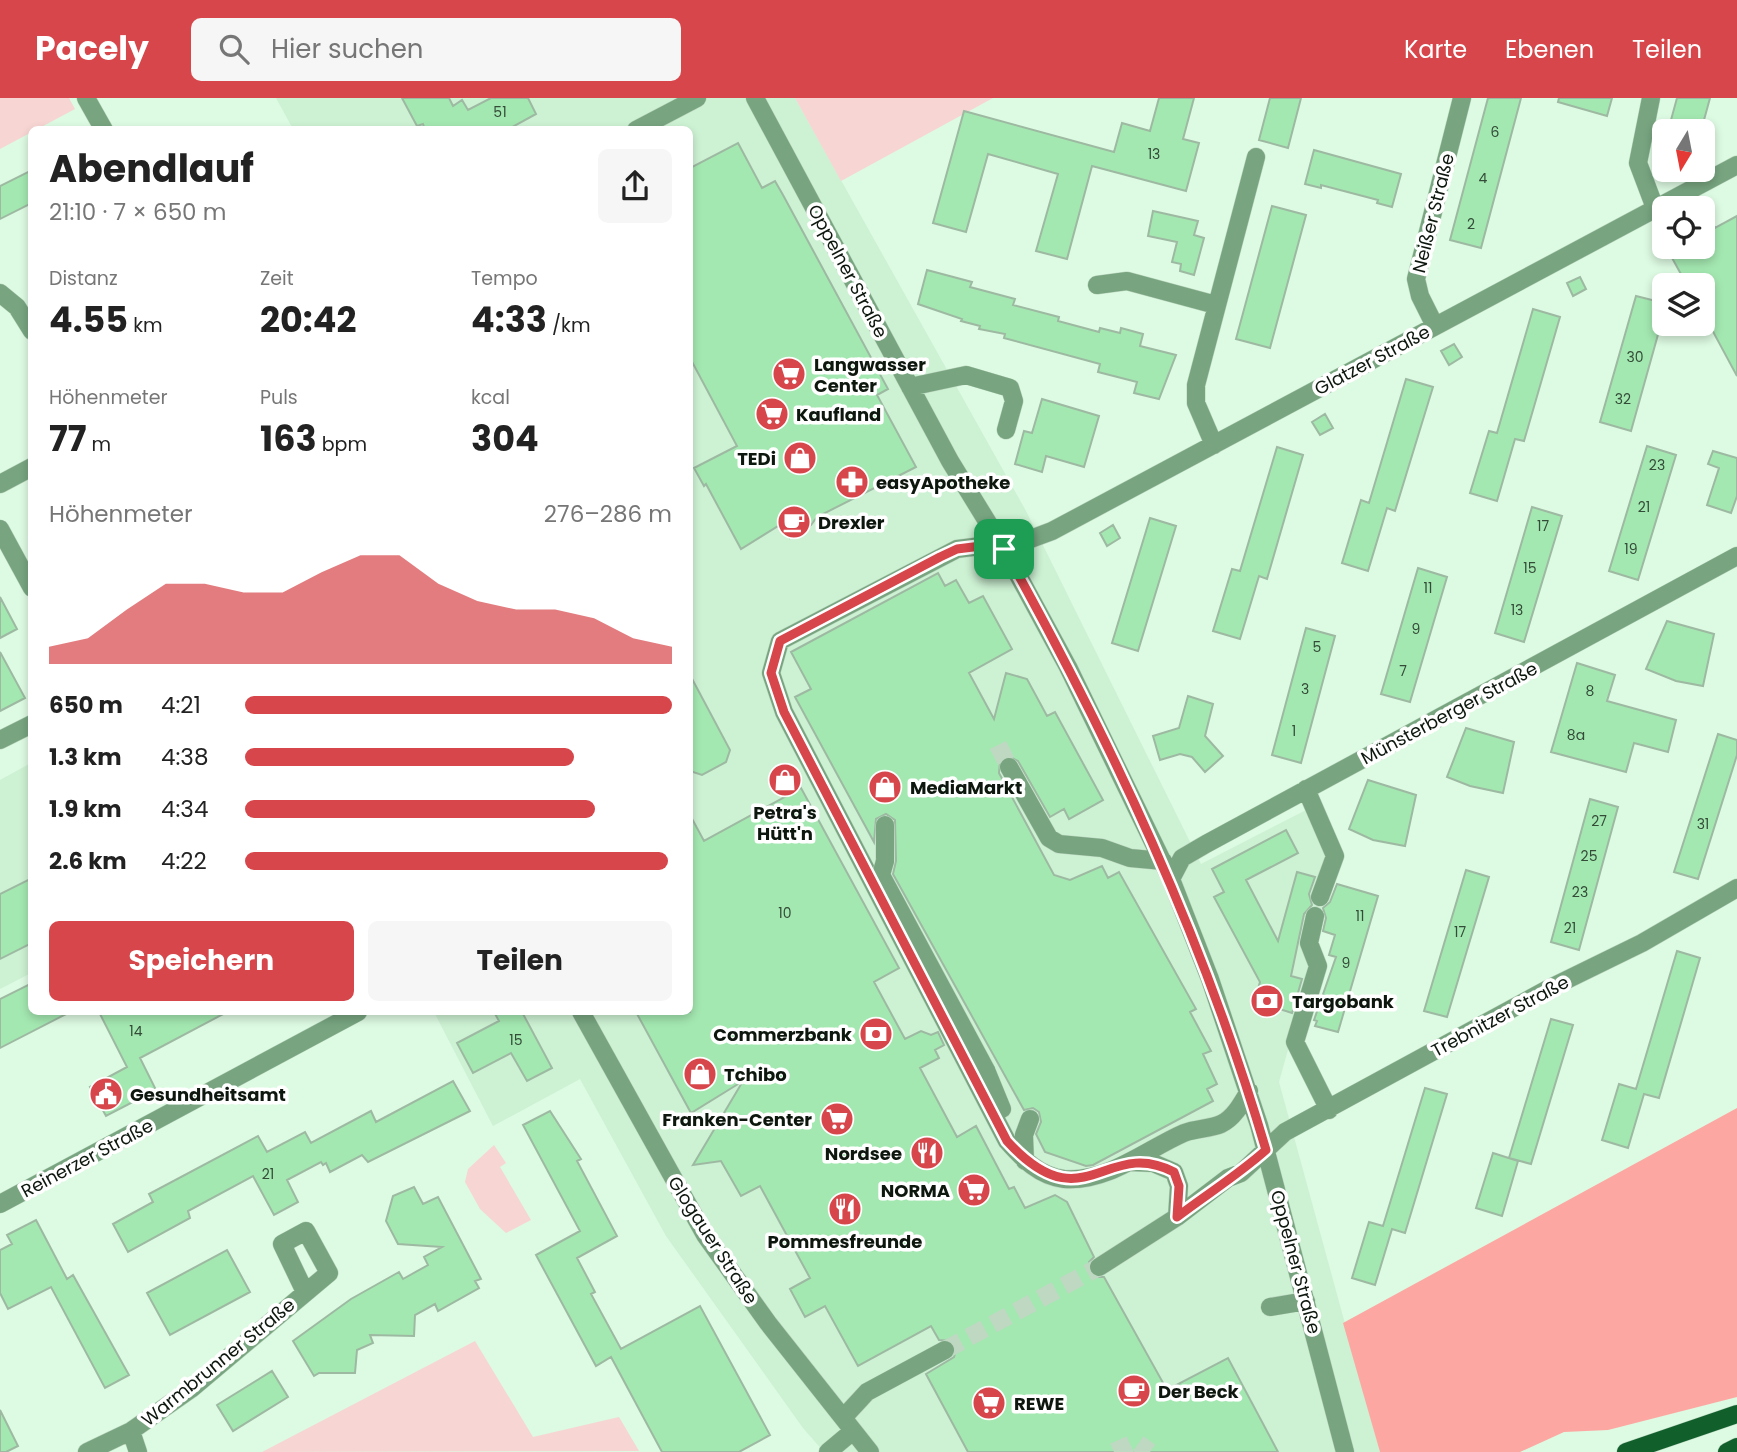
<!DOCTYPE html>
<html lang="de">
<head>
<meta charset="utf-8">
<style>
  body { margin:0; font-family:Poppins,sans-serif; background:#f6f6f6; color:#222; height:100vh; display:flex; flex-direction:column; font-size:26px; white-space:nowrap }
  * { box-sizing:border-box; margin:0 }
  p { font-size:23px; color:#767676 }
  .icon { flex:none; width:38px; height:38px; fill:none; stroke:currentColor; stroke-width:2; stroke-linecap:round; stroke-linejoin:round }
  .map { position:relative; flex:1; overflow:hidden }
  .drawer { position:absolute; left:28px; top:28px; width:665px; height:889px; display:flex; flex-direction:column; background:#fff; border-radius:10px; box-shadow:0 4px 10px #0003 }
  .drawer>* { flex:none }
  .needle { width:46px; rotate:190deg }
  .fabs { position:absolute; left:1652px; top:21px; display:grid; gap:14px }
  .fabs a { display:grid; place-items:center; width:63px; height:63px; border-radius:10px; background:#fff; box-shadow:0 4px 10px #0003; font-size:35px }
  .pin { position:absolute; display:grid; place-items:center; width:60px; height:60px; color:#fff; margin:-30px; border-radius:14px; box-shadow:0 4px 10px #0006 }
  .round { display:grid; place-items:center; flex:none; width:74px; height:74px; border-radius:10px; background:#f6f6f6 }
  .headline { display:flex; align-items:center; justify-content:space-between; height:119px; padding:0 21px }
  h1 { font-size:38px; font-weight:700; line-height:52px }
  .metrics { display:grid; grid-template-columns:repeat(3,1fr); gap:10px; height:119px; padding:7px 21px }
  .metrics div { display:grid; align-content:center }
  .metrics b { font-size:35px; font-weight:700 }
  .metrics small { font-size:19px; font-weight:400 }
  .metrics p { font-size:19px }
  .chart { height:196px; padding:14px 21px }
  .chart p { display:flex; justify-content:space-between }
  .chart svg { width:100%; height:126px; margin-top:7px; fill:#d6464a; opacity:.7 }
  .cta { display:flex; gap:14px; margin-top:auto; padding:14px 21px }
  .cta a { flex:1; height:80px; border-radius:10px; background:#d6464a; color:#fff; font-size:28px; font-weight:700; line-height:80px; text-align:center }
  .cta a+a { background:#f6f6f6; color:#222 }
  ul { padding:0 21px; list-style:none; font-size:23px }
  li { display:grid; grid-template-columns:112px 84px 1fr; align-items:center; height:52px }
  li i { height:18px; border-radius:9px; background:#d6464a }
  header { display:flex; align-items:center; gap:42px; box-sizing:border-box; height:98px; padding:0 35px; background:#d6464a; color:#fff }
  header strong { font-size:33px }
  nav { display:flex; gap:38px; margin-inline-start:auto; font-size:24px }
  .search { width:490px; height:63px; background:#f6f6f6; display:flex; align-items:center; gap:18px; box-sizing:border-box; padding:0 24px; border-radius:10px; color:#767676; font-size:26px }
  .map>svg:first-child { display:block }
</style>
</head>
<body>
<header>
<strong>Pacely</strong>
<div class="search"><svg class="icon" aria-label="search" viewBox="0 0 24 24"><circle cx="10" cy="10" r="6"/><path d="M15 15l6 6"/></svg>Hier suchen</div>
<nav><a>Karte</a><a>Ebenen</a><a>Teilen</a></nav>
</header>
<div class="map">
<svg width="1737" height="1354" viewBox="0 0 1737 1354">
  <rect width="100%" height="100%" fill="#ddfae2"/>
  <path fill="#cdf1d3" d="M276,0H795L1026,413L1201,766L1310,710L1340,765L1279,984L1380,1354H824L803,1330L666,1138L580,981L493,1028L434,914H690V32L293,31Z
    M31,665V875L0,891V682Z"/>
  <path fill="#f7d5d3" d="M0,0H69L75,11L0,51Z
    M795,0H993L841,83Z
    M494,1047L506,1065L500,1069L531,1122L506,1135L480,1111L465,1084L468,1071Z
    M475,1243L533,1339L619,1319L639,1353L262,1354Z"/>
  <path fill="#fda7a2" d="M1737,1010V1299L1608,1332L1564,1334L1520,1354H1380L1343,1225Z"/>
  <path fill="#a4e8b1" stroke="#9db9a2" stroke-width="2" d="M402,0H449L453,8L462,2L468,12L491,0H528L536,16L507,32H425L423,26L417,28Z
    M1159,0H1194L1183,41L1199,45L1186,93L1092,68L1067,161L1036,153L1058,76L988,56L966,134L933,125L964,13L1114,54L1122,25L1150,33Z
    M1270,0H1301L1288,50L1259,42Z
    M1488,0H1521L1481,150L1450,142Z
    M1559,0H1612L1607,18L1558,4Z
    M1677,0H1710L1701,33H1668Z
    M738,45L762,90L775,83L783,97L888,291L877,297L916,369L817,419L811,427L790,440L783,425L741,451L706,386L704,388L694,370L737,348L690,260V70Z
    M1314,52L1401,76L1392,109L1377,105L1378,102L1321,87V90L1305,86Z
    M32,72V105L0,121V88Z
    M1703,107L1715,130L1737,118V278L1703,215V187H1687L1666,149H1703Z
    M1272,108L1306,117L1270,250L1236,241Z
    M1153,113L1198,123L1194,137L1204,140L1194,177L1180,173L1181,166L1172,164L1177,144L1148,138Z
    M927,172L972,184L970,189L1015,201L1013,207L1059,219L1058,223L1099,234L1100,230L1120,235L1121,230L1143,236L1140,248L1176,257L1159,301L1134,295L1137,284L1098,274L1100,266L1004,240L1005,236L979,231L980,228L961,223L962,221L918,206Z
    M1580,179L1586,191L1573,198L1567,185Z
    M1636,198L1664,205V215L1631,333L1600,324Z
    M1533,211L1560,219L1524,343L1515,341L1497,403L1470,395L1489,333L1497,335Z
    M1454,246L1462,259L1449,267L1441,253Z
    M1406,281L1433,289L1395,413L1387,410L1368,473L1342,465L1361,402L1369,405Z
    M1042,301L1099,318L1084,369L1046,358L1042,374L1015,366L1024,333L1032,335Z
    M1325,316L1333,330L1320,337L1312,324Z
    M1647,348L1676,357L1638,482L1609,473Z
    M1277,349L1303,357L1267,481L1259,478L1240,541L1213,533L1232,471L1240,473Z
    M1713,353L1737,360V398L1731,415L1707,407L1719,370L1708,366Z
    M1532,409L1562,418L1524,544L1495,535Z
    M1150,420L1176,428L1138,553L1112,545Z
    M1113,427L1120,440L1107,448L1100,435Z
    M1418,470L1447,479L1410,604L1381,596Z
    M938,475L945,488L956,482L969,505L983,498L1012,551L969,575L994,621L1006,575L1027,581L1047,618L1055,614L1103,702L1069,721L1064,711L1050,719L1018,663L1008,658L1000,663L999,675L1054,777L1070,782L1102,768L1108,780L1119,774L1196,911L1190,914L1211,953L1203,956L1217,986L1207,991L1213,1003L1093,1067L1086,1068L1045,1054L1036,1036L1041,1024L1039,1014L1033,1010L1024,1012L893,776L896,763L895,722L886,716L876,721L874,744L795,599L811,591L791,554Z
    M0,499L17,531L0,540Z
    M1667,523L1714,536L1703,588L1676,583L1646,571Z
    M1306,530L1335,538L1301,665L1272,657Z
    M0,554L25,600L0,613Z
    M1577,565L1615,577L1607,603L1676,622L1668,654L1634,645L1626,674L1551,654Z
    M690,577L730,652L726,664L702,677L690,673Z
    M1188,598L1213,606L1205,638L1223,658L1205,674L1192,659L1180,656L1160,662L1153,638L1179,630Z
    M1466,630L1514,644L1503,695L1470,688L1447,679Z
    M1718,636L1737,642V657L1698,781L1674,774Z
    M1368,682L1416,697L1405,748L1373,742L1349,731Z
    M801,690L899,870L874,884L905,941L921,933L931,937L938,934L944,947L935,952L939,960L920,970L957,1039L976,1028L1009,1091L1014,1089L1025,1110L1055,1097L1067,1104L1094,1159L1089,1164V1175L1094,1179H1104L1167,1292L1228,1260L1278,1354H968L926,1276L954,1259L956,1252L952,1243L939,1242L931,1228L858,1268L825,1208L805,1219L790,1191L810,1180L760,1088L741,1098L721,1063L693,1067L743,983L691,1015L636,914H690V717L704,743Z
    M1590,701L1618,709L1579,852L1551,844Z
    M1286,732L1298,755L1246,782L1278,843L1297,774L1315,779L1309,796L1312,807L1304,816L1291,878L1302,881L1292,915L1254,903L1260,884L1214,799L1224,794L1212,771Z
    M1466,772L1489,779L1447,919L1424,913Z
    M32,780V845L0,861V796Z
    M1337,786L1378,798L1338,934L1315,928L1317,923L1314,922L1336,859L1329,857L1335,837L1323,833L1326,820L1323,810L1330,804Z
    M1677,853L1700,860L1659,1000L1644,996L1628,1050L1602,1042L1619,986L1636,991Z
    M32,885V914H70L0,950V901Z
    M99,914H227L140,960L156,992L106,1018L90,989L127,969Z
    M494,914H522L552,970L527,983L511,955L473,975L457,945L499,923Z
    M1551,921L1573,927L1531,1066L1509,1060Z
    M453,983L470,1013L368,1064L362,1057L330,1074L326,1065L323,1067L321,1064L287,1082L298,1104L274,1117L253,1078L188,1113L190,1120L128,1154L113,1126L153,1104L149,1096L258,1038L267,1054L305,1034L311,1045L371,1013L376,1024Z
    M1425,990L1447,996L1405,1135L1392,1131L1375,1187L1352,1180L1369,1124L1383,1128Z
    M550,1013L581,1061L577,1063L617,1138L577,1160L595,1194L591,1196L621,1251L700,1208L770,1337L739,1354H662L611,1259L596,1268L536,1157L580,1133L523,1027Z
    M1493,1055L1518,1063L1502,1118L1476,1110Z
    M414,1089L423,1106L438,1099L481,1181L475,1183L479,1190L438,1213L435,1206L415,1217L414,1238L370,1237L373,1245L357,1252L355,1275H319L314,1278L293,1243L351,1201L399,1174L403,1181L428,1167L424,1159L442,1149L398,1146L386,1123L393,1098Z
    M36,1122L67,1181L73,1177L129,1277L105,1290L51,1189L8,1211L0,1195V1152L12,1146L7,1137Z
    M227,1152L250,1194L170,1237L147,1195Z
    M272,1273L288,1299L233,1333L217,1307Z
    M0,1312L18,1348L6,1354H0Z"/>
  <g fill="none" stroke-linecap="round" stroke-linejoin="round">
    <path stroke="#bed8c2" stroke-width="18" stroke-dasharray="18 9" stroke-linecap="butt" d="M998,647L1009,669
      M945,1252L1099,1169
      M1114,1354L1136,1344L1150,1354"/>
    <defs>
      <path id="minor" d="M86,0L104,32
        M755,0L950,363L1004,451L1068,569L1171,781L1210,881L1259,1027L1345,1354
        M1651,0L1638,65L1655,110
        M636,32L697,0
        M1097,187L1127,183L1216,207
        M0,195L17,209L32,233
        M1435,228L1420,198L1416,181L1462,0
        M910,289L966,277L1010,290L1014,303L1006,332
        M1214,347L1196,305V287L1256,59
        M0,386L32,369
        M0,431L32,490
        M0,642L32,626
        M1009,669L1049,740L1059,746L1102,750L1130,760L1163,763
        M1306,691L1335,758L1320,799
        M885,763V727
        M1171,781L1182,760L1206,746L1737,458
        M1315,818L1309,845L1318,868L1295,944L1329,1012
        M581,914L705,1137L768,1225L870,1354
        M986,972L1002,1011
        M1249,993C1242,1005 1234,1020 1221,1026C1210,1031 1196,1030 1184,1035C1147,1051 1107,1085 1064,1081C1039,1078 1023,1061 1007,1043L784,614L771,575L780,543L957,451L981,448L1004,451L1052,433L1737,67
        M1025,1063L1024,1037L1030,1021
        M1129,1064L1153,1065L1174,1074L1179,1088L1177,1119
        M0,1106L358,914
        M1099,1169L1177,1119L1228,1080L1241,1075L1285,1034L1548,891L1642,845L1737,790
        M1270,1209L1306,1203
        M843,1320L867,1294L945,1252
        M131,1333L138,1354
        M87,1354L131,1333L191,1291L329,1175L306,1133L282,1146L305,1194
        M828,1354L853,1333"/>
      <path id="major" d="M1626,1354L1737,1316
        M1727,1354L1737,1349"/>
    </defs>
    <use href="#minor" stroke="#bcd6c0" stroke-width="19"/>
    <use href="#major" stroke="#bcd6c0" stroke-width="19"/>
    <use href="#minor" stroke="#78a580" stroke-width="18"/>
    <use href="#major" stroke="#11602c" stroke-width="18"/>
    <defs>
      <path id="minor-bridge" d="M885,763L881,777L986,972"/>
    </defs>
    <use href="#minor-bridge" stroke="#bcd6c0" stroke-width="19" stroke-linecap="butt"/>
    <use href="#minor-bridge" stroke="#78a580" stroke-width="18"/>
  </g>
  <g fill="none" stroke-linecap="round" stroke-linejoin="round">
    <defs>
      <path id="route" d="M981,448L1004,451C1112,645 1203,838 1266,1052C1238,1077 1207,1096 1177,1119L1179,1088L1174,1074C1105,1038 1084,1127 1007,1043L784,614L771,575L780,543L940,459L957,451Z"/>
    </defs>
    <use href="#route" stroke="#fff" stroke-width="14"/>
    <use href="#route" stroke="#d6464a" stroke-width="9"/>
  </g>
  <defs>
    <symbol id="supermarket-disc" viewBox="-11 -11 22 22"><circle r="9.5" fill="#d6464a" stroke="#fff"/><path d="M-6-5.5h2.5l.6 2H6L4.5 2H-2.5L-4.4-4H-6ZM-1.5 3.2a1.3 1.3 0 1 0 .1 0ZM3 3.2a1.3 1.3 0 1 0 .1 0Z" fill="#fff"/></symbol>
    <symbol id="shop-disc" viewBox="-11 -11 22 22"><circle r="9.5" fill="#d6464a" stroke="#fff"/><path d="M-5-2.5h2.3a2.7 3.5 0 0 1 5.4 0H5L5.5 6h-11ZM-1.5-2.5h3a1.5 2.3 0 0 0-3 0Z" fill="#fff"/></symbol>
    <symbol id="pharmacy-disc" viewBox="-11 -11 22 22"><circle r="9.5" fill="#d6464a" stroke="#fff"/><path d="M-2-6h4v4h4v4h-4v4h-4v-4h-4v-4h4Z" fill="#fff"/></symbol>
    <symbol id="cafe-disc" viewBox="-11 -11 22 22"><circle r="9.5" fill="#d6464a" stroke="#fff"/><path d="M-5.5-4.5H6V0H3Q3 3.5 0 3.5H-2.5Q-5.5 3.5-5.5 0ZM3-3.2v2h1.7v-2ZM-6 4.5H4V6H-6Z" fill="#fff"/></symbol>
    <symbol id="bank-disc" viewBox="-11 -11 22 22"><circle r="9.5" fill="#d6464a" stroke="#fff"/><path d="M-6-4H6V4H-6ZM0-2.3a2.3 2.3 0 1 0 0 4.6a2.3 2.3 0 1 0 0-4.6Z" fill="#fff"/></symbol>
    <symbol id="civic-disc" viewBox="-11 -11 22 22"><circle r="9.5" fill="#d6464a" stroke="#fff"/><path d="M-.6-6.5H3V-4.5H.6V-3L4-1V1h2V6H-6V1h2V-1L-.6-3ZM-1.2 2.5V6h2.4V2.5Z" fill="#fff"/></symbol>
    <symbol id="restaurant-disc" viewBox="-11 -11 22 22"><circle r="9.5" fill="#d6464a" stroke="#fff"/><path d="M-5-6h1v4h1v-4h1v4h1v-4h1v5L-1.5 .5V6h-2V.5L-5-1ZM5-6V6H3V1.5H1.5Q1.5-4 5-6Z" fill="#fff"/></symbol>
  </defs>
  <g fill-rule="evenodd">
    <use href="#supermarket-disc" x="770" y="257" width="38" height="38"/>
    <use href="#supermarket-disc" x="753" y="297" width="38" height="38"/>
    <use href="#shop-disc" x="781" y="341" width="38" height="38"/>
    <use href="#pharmacy-disc" x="833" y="365" width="38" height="38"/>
    <use href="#cafe-disc" x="775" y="405" width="38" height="38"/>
    <use href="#shop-disc" x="766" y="663" width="38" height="38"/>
    <use href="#shop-disc" x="866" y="670" width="38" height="38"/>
    <use href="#bank-disc" x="1248" y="884" width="38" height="38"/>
    <use href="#bank-disc" x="857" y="917" width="38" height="38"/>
    <use href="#shop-disc" x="681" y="957" width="38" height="38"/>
    <use href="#civic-disc" x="87" y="977" width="38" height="38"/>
    <use href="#supermarket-disc" x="818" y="1002" width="38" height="38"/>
    <use href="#restaurant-disc" x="908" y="1036" width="38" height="38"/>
    <use href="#supermarket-disc" x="955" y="1073" width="38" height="38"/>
    <use href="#restaurant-disc" x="826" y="1092" width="38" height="38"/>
    <use href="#cafe-disc" x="1115" y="1274" width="38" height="38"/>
    <use href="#supermarket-disc" x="970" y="1286" width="38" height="38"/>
  </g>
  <g text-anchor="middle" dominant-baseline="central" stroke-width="7" stroke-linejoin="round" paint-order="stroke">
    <g font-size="14" fill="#334b37">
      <text x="500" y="14">51</text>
      <text x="1495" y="34">6</text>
      <text x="1154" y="56">13</text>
      <text x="1483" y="80">4</text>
      <text x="1471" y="126">2</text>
      <text x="1635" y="259">30</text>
      <text x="1623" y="301">32</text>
      <text x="1657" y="367">23</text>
      <text x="1644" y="409">21</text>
      <text x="1543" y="428">17</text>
      <text x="1631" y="451">19</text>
      <text x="1530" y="470">15</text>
      <text x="1428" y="490">11</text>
      <text x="1517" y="512">13</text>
      <text x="1416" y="531">9</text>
      <text x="1317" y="549">5</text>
      <text x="1403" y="573">7</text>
      <text x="1305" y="591">3</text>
      <text x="1590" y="593">8</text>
      <text x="1294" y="633">1</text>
      <text x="1576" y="637">8a</text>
      <text x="1599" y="723">27</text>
      <text x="1703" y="726">31</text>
      <text x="1589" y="758">25</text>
      <text x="1580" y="794">23</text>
      <text x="785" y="815">10</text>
      <text x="1360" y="818">11</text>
      <text x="1570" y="830">21</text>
      <text x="1460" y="834">17</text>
      <text x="1346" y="865">9</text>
      <text x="136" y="933">14</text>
      <text x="516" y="942">15</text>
      <text x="268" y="1076">21</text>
    </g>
    <g font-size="18" fill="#0d170e" stroke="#fff">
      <text transform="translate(1433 115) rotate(-76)">Neißer Straße</text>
      <text transform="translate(848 173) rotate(62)">Oppelner Straße</text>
      <text transform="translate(1372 262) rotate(-28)">Glatzer Straße</text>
      <text transform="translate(1449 615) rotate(-28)">Münsterberger Straße</text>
      <text transform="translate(1500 918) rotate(-28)">Trebnitzer Straße</text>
      <text transform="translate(87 1060) rotate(-28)">Reinerzer Straße</text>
      <text transform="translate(713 1142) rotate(57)">Glogauer Straße</text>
      <text transform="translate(1296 1164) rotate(75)">Oppelner Straße</text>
      <text transform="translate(218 1264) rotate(-39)">Warmbrunner Straße</text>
    </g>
    <g font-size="18" font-weight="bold" fill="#0d170e" stroke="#fff" text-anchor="start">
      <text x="814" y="266">Langwasser<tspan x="814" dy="21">Center</tspan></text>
      <text x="796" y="316">Kaufland</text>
      <text x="776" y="360" text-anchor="end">TEDi</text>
      <text x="876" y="384">easyApotheke</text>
      <text x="818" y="424">Drexler</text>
      <text x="910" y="689">MediaMarkt</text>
      <text x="785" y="714" text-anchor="middle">Petra's<tspan x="785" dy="21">Hütt'n</tspan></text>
      <text x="1292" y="903">Targobank</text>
      <text x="852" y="936" text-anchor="end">Commerzbank</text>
      <text x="724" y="976">Tchibo</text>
      <text x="130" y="996">Gesundheitsamt</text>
      <text x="812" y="1021" text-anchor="end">Franken-Center</text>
      <text x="902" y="1055" text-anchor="end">Nordsee</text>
      <text x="950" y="1092" text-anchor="end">NORMA</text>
      <text x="845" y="1143" text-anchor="middle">Pommesfreunde</text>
      <text x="1158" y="1293">Der Beck</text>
      <text x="1014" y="1305">REWE</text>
    </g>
  </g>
</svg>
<div class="fabs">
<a><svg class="needle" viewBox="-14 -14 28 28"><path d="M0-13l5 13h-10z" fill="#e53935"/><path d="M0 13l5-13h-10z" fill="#767676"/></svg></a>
<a><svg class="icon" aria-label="locate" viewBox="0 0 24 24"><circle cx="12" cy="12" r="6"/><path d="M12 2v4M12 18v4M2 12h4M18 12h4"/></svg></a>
<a><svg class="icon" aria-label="layers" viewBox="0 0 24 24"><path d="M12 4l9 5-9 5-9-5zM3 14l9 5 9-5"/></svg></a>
</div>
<div class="pin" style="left:1004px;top:451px;background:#1e9e55"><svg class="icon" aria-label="arrive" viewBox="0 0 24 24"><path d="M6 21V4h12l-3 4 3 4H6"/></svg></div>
<section class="drawer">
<div class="headline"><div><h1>Abendlauf</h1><p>21:10 · 7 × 650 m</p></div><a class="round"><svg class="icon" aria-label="share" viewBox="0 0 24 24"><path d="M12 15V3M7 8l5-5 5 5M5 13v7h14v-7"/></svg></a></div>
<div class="metrics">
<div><p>Distanz</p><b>4.55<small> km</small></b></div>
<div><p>Zeit</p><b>20:42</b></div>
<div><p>Tempo</p><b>4:33<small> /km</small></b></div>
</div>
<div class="metrics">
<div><p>Höhenmeter</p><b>77<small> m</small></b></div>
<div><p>Puls</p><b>163<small> bpm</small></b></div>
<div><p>kcal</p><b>304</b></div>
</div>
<div class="chart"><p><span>Höhenmeter</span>276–286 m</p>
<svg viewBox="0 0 160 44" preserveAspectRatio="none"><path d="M0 44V38L10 35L20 25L30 16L40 16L50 19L60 19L70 12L80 6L90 6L100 16L110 22L120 25L130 25L140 28L150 35L160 38V44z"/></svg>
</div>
<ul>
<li><b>650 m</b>4:21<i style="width:100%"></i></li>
<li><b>1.3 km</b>4:38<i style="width:77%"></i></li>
<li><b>1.9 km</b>4:34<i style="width:82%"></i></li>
<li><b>2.6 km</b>4:22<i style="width:99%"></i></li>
</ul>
<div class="cta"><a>Speichern</a><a>Teilen</a></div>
</section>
</div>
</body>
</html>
